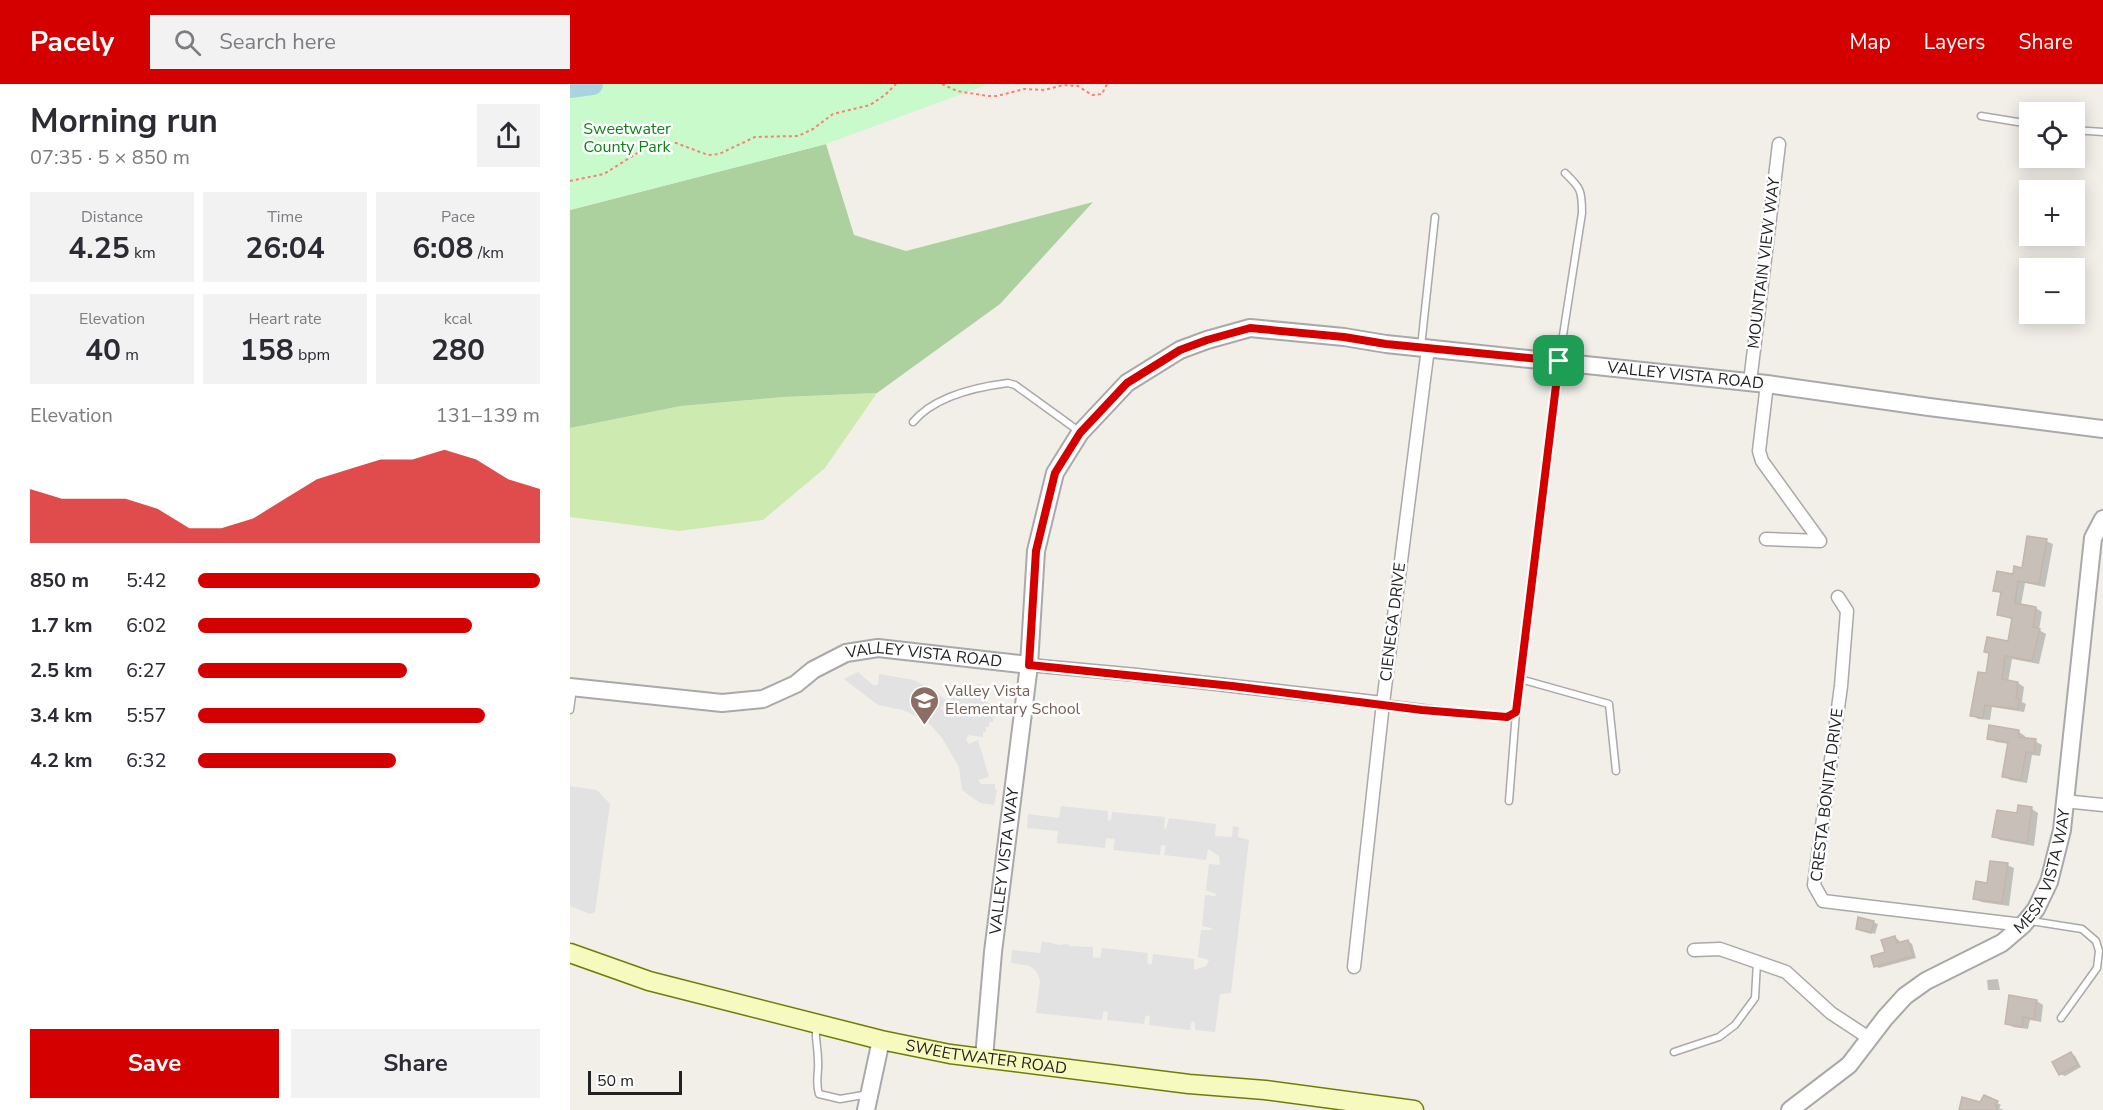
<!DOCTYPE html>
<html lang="en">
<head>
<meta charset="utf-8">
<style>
  body { margin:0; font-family:"Nunito Sans",sans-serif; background:#f2f2f3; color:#2b2b33; height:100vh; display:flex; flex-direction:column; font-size:22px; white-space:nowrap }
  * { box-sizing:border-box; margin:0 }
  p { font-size:20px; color:#7c7c81 }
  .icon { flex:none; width:33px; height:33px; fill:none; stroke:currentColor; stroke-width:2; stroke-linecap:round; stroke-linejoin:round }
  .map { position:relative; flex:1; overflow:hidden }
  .details { display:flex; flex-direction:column; background:#fff; width:570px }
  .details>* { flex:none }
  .controls { position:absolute; left:1449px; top:18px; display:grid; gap:12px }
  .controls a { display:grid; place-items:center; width:66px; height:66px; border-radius:0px; background:#fff; box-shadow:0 3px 15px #0003; font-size:30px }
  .scale { position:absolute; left:18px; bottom:15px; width:94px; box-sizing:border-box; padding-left:6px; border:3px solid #222; border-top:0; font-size:16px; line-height:21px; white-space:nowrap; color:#222; -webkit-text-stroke:4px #fff; paint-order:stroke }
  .pin { position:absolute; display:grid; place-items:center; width:51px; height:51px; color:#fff; margin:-26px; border-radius:12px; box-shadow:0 3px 9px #0006 }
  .round { display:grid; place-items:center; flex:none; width:63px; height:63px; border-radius:0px; background:#f2f2f3 }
  .head { display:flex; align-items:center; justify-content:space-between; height:102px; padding:0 30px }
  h1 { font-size:33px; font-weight:700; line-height:45px }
  .metrics { display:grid; grid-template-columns:repeat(3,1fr); gap:9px; height:102px; padding:6px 30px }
  .metrics div { display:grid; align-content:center; border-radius:0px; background:#f2f2f3; text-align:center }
  .metrics b { font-size:30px; font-weight:700 }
  .metrics small { font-size:16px; font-weight:400 }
  .metrics p { font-size:16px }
  .chart { height:168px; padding:12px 30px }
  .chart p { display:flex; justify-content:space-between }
  .chart svg { width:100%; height:108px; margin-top:6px; fill:#d40000; opacity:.7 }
  .cta { display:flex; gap:12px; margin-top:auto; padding:12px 30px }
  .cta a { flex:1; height:69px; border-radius:0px; background:#d40000; color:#fff; font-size:24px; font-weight:700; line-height:69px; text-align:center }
  .cta a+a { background:#f2f2f3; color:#2b2b33 }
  ul { padding:0 30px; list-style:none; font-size:20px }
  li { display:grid; grid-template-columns:96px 72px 1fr; align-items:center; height:45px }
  li i { height:15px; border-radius:8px; background:#d40000 }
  header { display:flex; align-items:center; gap:36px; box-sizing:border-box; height:84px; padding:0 30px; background:#d40000; color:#fff }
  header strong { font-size:28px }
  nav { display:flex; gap:33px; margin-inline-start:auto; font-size:21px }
  .search { width:420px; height:54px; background:#f2f2f3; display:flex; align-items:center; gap:15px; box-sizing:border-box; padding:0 21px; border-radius:0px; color:#7c7c81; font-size:22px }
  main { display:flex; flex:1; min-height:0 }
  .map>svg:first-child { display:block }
</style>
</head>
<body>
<header>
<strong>Pacely</strong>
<div class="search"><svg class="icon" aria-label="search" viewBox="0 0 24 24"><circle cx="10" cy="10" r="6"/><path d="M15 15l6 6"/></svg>Search here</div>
<nav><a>Map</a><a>Layers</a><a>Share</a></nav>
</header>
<main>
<section class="details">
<div class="head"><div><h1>Morning run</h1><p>07:35 · 5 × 850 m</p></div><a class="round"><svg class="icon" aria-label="share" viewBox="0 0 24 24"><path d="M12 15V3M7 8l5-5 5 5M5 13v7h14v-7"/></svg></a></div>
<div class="metrics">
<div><p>Distance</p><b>4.25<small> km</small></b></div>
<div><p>Time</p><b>26:04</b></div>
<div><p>Pace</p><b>6:08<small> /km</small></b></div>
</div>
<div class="metrics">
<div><p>Elevation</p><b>40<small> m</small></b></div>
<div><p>Heart rate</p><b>158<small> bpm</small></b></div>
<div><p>kcal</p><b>280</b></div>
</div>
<div class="chart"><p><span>Elevation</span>131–139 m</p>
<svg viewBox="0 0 160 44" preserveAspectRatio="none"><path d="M0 44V22L10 26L20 26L30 26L40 30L50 38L60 38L70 34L80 26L90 18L100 14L110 10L120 10L130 6L140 10L150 18L160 22V44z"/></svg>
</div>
<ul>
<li><b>850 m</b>5:42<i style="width:100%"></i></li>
<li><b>1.7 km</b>6:02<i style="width:80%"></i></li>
<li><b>2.5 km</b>6:27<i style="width:61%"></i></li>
<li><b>3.4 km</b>5:57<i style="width:84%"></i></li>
<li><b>4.2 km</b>6:32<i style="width:58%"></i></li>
</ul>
<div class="cta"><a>Save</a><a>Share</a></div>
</section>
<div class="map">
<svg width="1533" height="1026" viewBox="0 0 1533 1026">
  <rect width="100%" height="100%" fill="#f2efe9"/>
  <path fill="#cdebb0" d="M307,309L255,384L193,436L109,447L0,433V344L111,322L214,313Z"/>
  <path fill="#add19e" d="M256,60L284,151L336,167L523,118L430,220L307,309L214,313L111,322L0,344V126Z"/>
  <path fill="#c8facc" d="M0,0H419L256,60L0,126Z"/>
  <path fill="#e2e2e2" d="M288,588L303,601H308L309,590L344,596L364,607L377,617L371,624L374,627H380V614H384L385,610H390V607L395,608L396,605L401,606L402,603L406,604L407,600L412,601L411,611L420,621L430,623V628H426V633H423V638H419V643H416V648H413V653L398,651L396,656L399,660L408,656L419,693L408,696L411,700H425V706H427L424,721L410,719L392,706L389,683L372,654L358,638L333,626L308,621L274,595Z
    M0,702L27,706L40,720L25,828L20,830L0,822Z
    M491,722L538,727V737L541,736L542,728L595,733L594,744L596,745L599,734L646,740L645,752L662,753L663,742L669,743L668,753L679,756L661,909L650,910L645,948L625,946V939L623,937L621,939L620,946L579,941L580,933L577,931L575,933L574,940L537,936L538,928L536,927L533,928L532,936L466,929L470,897L467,888L460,882L441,879L442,866L470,869L472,857L477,859L478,858L489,861L498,860L499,862L523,863V873L530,874L532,864L578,869L577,878L580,881L582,879L583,870L624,875V886L636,882L639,876L628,873L631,846H642L641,844L632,842L635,811L645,812L646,810L636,806L639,780L650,781L649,772L638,765L636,776L594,771L596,762L593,761L591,762L590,771L543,766L545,755L536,754L535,764L487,759L488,747L457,744L458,730L489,734Z"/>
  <path fill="#0003" d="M1476,457L1483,460L1475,503L1455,499L1451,521L1466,524L1472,528L1469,546L1476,550L1469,580L1442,575L1438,598L1448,599L1454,603L1452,618L1456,620L1454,628L1422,623L1420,636L1408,635L1402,631L1417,591L1420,570L1416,568L1439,559L1443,536L1429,530L1432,510L1425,506L1453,485Z
    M1421,643L1449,648L1455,652V655L1465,657L1472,661L1470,672L1462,671L1457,699L1440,696L1434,692L1439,660L1426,658L1419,654Z
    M1462,725L1468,729L1464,762L1430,756L1424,752L1448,731Z
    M1437,781L1444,784L1439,822L1411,818L1405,814Z
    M1303,838L1308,840L1305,850L1287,844Z
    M1325,854L1329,856L1330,860L1338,857L1342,860L1346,874L1309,884L1305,882L1317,869Z
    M1428,895L1430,906H1418L1417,896Z
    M1467,917L1473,921L1471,938L1460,936L1458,945L1443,943L1437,939Z
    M1501,969L1505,972L1511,983L1495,992L1490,990Z
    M1415,1013L1431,1021L1429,1024L1434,1026H1390L1411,1020Z"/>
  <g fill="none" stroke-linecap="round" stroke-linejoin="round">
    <path stroke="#aad3df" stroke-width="22" d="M0,3L22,0"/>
  </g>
  <path fill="#c7bfb8" stroke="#c4b6ab" stroke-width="1.5" d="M1457,452L1477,455L1469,500L1448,497L1445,519L1466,523L1463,543L1470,545L1462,577L1435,572L1432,595L1448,598L1446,614L1449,615L1448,625L1415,621L1413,634L1400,632L1408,588L1416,589L1419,569L1414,568L1417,553L1438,557L1442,534L1427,531L1431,508L1423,507L1427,487L1443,490L1444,482L1452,484Z
    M1419,641L1449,646L1448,653L1466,655L1464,669L1456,668L1451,696L1432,693L1438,658L1417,655Z
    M1448,721L1462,723L1457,759L1422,753L1427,726L1447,729Z
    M1420,777L1438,779L1432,819L1403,815L1406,797L1417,799Z
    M1288,833L1304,837L1301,849L1286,845Z
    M1325,852L1327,859L1338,856L1343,872L1304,883L1301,872L1315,868L1311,856Z
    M1439,911L1467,916L1464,935L1453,933L1452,943L1435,940Z
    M1501,968L1508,981L1489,991L1482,978Z
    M1414,1011L1428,1017L1425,1022L1427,1023V1026H1389L1392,1013L1410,1018Z"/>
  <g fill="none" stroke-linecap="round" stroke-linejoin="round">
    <defs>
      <path id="service" d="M1411,32L1460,40
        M1504,46L1533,48
        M851,263L865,133
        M343,338C364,313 406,303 438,299L445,301L510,348
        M950,595L1039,620L1046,687
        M813,619L916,632L937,633L946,628
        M0,626L3,604
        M939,717L946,628L989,277L1012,129C1012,107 1011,104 995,89
        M1461,837L1512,845L1526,857L1529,867L1527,884L1491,934
        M246,943C245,955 248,965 248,977C249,989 245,998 249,1010L270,1015L299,1010
        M1104,968L1149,953L1165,941L1185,914L1187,878"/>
      <path id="minor" d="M1180,298L1209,60
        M1196,455L1250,457L1192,377L1189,367L1197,300
        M1268,513L1277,527L1271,602L1244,801L1253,817L1453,841
        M459,581L567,591L813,619
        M1494,717L1533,721
        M1124,866L1150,865L1216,888L1261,929L1299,954
        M784,883L813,619L858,264"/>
      <g id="tertiary">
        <path id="s1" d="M0,603L152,619L193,615L226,600L243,586L276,569L308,564L459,581"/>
        <path id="s2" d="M414,974L423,868L459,581L466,467L485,389L510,349L557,299L610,266L637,256L680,244L774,253L816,260L1197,300L1359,323L1533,345"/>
        <path d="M296,1026L311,956"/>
        <path id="s3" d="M1220,1026L1279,981L1315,934L1335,912L1356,897L1432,859L1453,841L1466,825L1479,798L1492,746L1523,454L1533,435"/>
      </g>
      <g id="secondary">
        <path id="s4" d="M0,869L79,897L311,956L380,970L619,1000L695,1006L844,1026"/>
      </g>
    </defs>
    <use href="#service" stroke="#a9a9a9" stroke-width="9"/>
    <use href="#minor" stroke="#a9a9a9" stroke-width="15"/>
    <use href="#tertiary" stroke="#a9a9a9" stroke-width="20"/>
    <use href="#secondary" stroke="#707d05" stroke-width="21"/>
    <path stroke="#fa8072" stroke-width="2" stroke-dasharray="3 3" stroke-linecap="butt" d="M372,0L387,7L418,12H427L454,5L474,6L494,1L508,2L522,11L532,10L537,0
      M0,97L34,90L80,61L106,59L138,71L149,70L185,53L228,52L243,45L263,30L300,21L315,11L326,0"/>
    <use href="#service" stroke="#fff" stroke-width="6"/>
    <use href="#minor" stroke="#fff" stroke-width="12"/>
    <use href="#tertiary" stroke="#fff" stroke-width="16"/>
    <use href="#secondary" stroke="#f7fabf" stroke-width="18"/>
  </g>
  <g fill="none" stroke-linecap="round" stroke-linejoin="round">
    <defs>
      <path id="route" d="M680,244L774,253L816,260L989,277L946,628L937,633L852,626L662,602L459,581L466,467L485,389L510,349L557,299L610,266L637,256Z"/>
    </defs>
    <use href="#route" stroke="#fff" stroke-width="12"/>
    <use href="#route" stroke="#d40000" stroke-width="8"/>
  </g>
  <defs>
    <symbol id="school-pin" viewBox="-11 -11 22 30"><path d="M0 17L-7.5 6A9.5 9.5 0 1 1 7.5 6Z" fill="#8d6e63" stroke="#fff"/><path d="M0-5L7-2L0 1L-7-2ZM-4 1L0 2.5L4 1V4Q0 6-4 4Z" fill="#fff"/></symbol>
  </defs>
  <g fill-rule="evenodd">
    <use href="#school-pin" x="338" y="600" width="33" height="45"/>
  </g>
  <g text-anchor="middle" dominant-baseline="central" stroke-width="5" stroke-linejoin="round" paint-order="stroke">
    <g font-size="16" fill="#0c8416" stroke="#fff">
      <text x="57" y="45">Sweetwater<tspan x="57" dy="18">County Park</tspan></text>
    </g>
    <g font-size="16" fill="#222" stroke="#fff">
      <text transform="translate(1194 179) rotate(-83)">MOUNTAIN VIEW WAY</text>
      <text stroke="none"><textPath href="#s2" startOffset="1280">VALLEY VISTA ROAD</textPath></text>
      <text transform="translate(823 538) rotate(-83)">CIENEGA DRIVE</text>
      <text stroke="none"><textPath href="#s1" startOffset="368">VALLEY VISTA ROAD</textPath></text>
      <text transform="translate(1257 711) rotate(-83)">CRESTA BONITA DRIVE</text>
      <text stroke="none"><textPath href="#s2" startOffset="198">VALLEY VISTA WAY</textPath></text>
      <text stroke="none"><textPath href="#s3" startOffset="360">MESA VISTA WAY</textPath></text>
      <text stroke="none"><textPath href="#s4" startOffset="430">SWEETWATER ROAD</textPath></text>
    </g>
    <g font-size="16" fill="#785e54" stroke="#fff" text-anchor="start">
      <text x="375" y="607">Valley Vista<tspan x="375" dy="18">Elementary School</tspan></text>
    </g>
  </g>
</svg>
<div class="controls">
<a><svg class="icon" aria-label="locate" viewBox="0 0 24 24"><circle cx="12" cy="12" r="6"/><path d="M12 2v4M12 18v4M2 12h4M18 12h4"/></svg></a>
<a>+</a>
<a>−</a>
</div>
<div class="scale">50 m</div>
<div class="pin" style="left:989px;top:277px;background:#1e9e55"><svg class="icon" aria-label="arrive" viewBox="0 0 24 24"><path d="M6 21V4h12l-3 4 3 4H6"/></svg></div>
</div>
</main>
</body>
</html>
